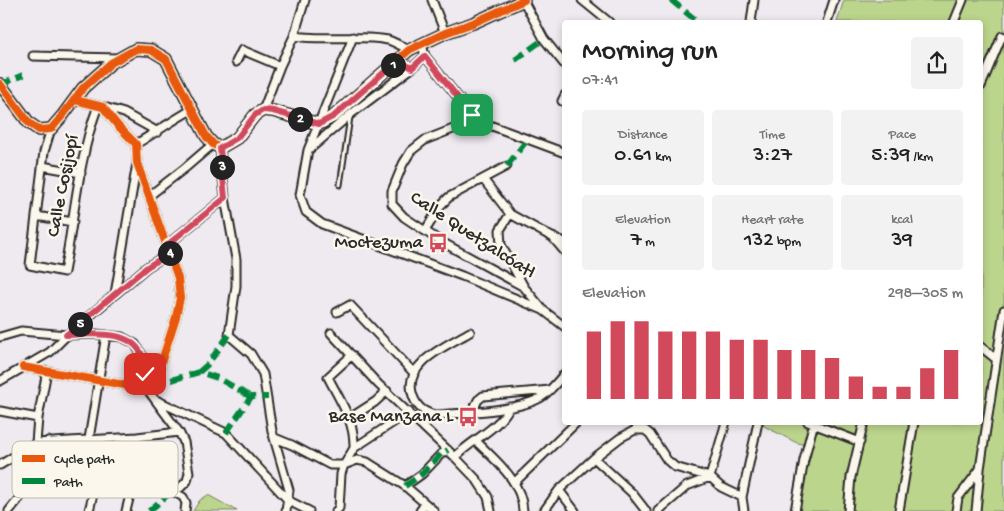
<!DOCTYPE html>
<html lang="en">
<head>
<meta charset="utf-8">
<style>
  body { margin:0; font-family:"Gochi Hand",sans-serif; background:#f2f2f2; color:#222; height:100vh; display:flex; flex-direction:column; font-size:19px; white-space:nowrap }
  * { box-sizing:border-box; margin:0 }
  p { font-size:16px; color:#767676 }
  .icon { flex:none; width:28px; height:28px; fill:none; stroke:currentColor; stroke-width:2; stroke-linecap:round; stroke-linejoin:round }
  .map { position:relative; flex:1; overflow:hidden }
  .panel { position:absolute; left:562px; top:20px; width:421px; height:405px; display:flex; flex-direction:column; background:#fff; border-radius:5px; box-shadow:0 2px 8px #0003 }
  .panel>* { flex:none }
  .pin { position:absolute; display:grid; place-items:center; width:42px; height:42px; color:#fff; margin:-21px; border-radius:10px; box-shadow:0 2px 8px #0006 }
  .km { position:absolute; width:25px; height:25px; margin:-12px; border-radius:50%; background:#222; color:#fff; font-size:14px; line-height:25px; text-align:center }
  .round { display:grid; place-items:center; flex:none; width:52px; height:52px; border-radius:5px; background:#f2f2f2 }
  .summary { display:flex; align-items:center; justify-content:space-between; height:85px; padding:0 20px }
  h1 { font-size:28px; font-weight:600; line-height:38px }
  .metrics { display:grid; grid-template-columns:repeat(3,1fr); gap:8px; height:85px; padding:5px 20px }
  .metrics div { display:grid; align-content:center; border-radius:5px; background:#f2f2f2; text-align:center }
  .metrics b { font-size:21px; font-weight:600 }
  .metrics small { font-size:14px; font-weight:400 }
  .metrics p { font-size:14px }
  .chart { height:140px; padding:10px 20px }
  .chart p { display:flex; justify-content:space-between }
  .chart svg { width:100%; height:90px; margin-top:5px; stroke:#d1495b; stroke-width:6 }
  .map>svg:first-child { display:block }
</style>
</head>
<body>
<div class="map">
<svg width="1004" height="511" viewBox="0 0 1004 511">
  <rect width="100%" height="100%" fill="#efe9f0"/>
  <filter id="ink" filterUnits="userSpaceOnUse"><feTurbulence type="fractalNoise" baseFrequency=".02" numOctaves="2"/><feDisplacementMap in="SourceGraphic" scale="10" xChannelSelector="R" yChannelSelector="G"/><feConvolveMatrix kernelMatrix="1 2 1 2 8 2 1 2 1" color-interpolation-filters="sRGB"/></filter>
  <g filter="url(#ink)">
    <path fill="#bcd58c" stroke="#74805c" d="M844,0H1004V511H800L803,483L811,455V447L795,442L764,426L763,423L981,422V22H837Z
      M208,495L237,511H193L200,500Z"/>
    <g fill="none" stroke-linecap="round" stroke-linejoin="round">
      <defs>
        <path id="lane" d="M340,185L350,117"/>
        <path id="street" d="M432,0L445,33
          M523,0L544,39L565,65
          M582,0L609,22
          M751,22L754,0
          M827,22L834,0
          M954,22L963,0
          M294,36C325,41 357,34 388,40C395,42 403,47 409,50
          M353,37L308,150L300,195L306,212L322,224L462,276L543,310
          M422,44L425,56L476,120L565,153
          M33,56L118,58
          M398,60L412,68L425,56
          M236,62L242,50L280,66
          M981,86L1002,36L1004,37
          M562,101L565,95
          M104,107L124,113L158,132
          M263,110L280,66L294,36L305,0
          M476,120L425,140L411,151L403,164L392,191V204L404,217L440,241L524,287L543,310L565,327
          M51,129L44,152L30,265L64,272C74,220 79,155 98,106
          M136,144C155,133 173,120 193,109
          M311,148L351,114L412,68
          M42,166L81,173
          M483,179L510,214L552,237L565,242
          M149,196L185,168L213,144
          M225,198L236,259V286L229,335L251,354L263,374L272,431L289,490L286,511
          M510,214L500,230L501,245L524,287
          M36,216L73,222
          M425,231L441,205L449,197L507,166
          M554,239L565,252
          M167,245L225,198L220,148
          M115,294L137,163
          M337,312L350,305L413,372
          M470,332C448,345 401,364 413,396C417,407 423,412 435,415C462,413 517,411 540,398C550,392 557,382 565,373
          M331,333L378,384L455,457L477,480L488,497L491,511
          M0,337L21,331L67,335L96,334L122,337L135,344L142,355L147,389L179,432L184,442L189,473L187,481L180,488L172,491
          M981,347L996,359
          M352,355L328,377C340,401 355,421 354,448
          M23,367L147,389L154,385L176,317L180,298L178,278L137,163L136,144L118,126L103,107L75,100
          M0,381L50,352L67,335L147,267L170,253
          M156,400L226,433L289,501L309,511
          M0,411L38,418
          M472,412L478,400L483,396L550,390
          M350,418L375,402L387,391
          M808,422L860,442
          M275,438L292,445L330,465H344L357,460L367,462L405,486L434,511
          M89,439L106,335
          M48,441L85,471L93,494L89,511
          M476,441C496,461 522,481 523,511
          M36,443L38,418L47,371
          M455,457C474,438 496,431 510,407
          M594,458L632,493L646,511
          M0,465L36,443L137,437L179,432
          M90,481L172,491L183,497L186,503L185,511
          M515,482L577,422
          M405,486L422,474L441,454L448,450
          M559,490L575,511
          M742,497L758,422
          M9,511L58,450
          M126,511L132,487L137,437
          M336,511L339,508L341,474L344,465L354,448L409,412
          M420,511L425,504
          M544,511L559,490L594,458L620,438L635,430H645L650,434L667,460L675,467L710,477L721,487L742,497L744,511
          M658,511L687,486L710,477L726,422
          M795,511L804,460L814,422
          M848,511L851,477L864,422
          M899,511L914,422
          M956,511L958,498L980,469L1004,310
          M976,511L980,470"/>
        <path id="secondary" d="M0,84L29,123L39,130L51,129L63,115L83,88L111,63L136,49L151,50L166,59L206,136L213,144L220,148L237,138L255,115L263,110L273,111L319,124L334,116L409,50L445,33L473,23L524,0"/>
      </defs>
      <use href="#lane" stroke="#2b2b2b" stroke-width="7"/>
      <use href="#street" stroke="#2b2b2b" stroke-width="11"/>
      <use href="#secondary" stroke="#2b2b2b" stroke-width="14"/>
      <use href="#lane" stroke="#fbf7ec" stroke-width="3"/>
      <use href="#street" stroke="#fbf7ec" stroke-width="7"/>
      <use href="#secondary" stroke="#fbf7ec" stroke-width="10"/>
      <path stroke="#00873e" stroke-width="6" stroke-dasharray="12 6" stroke-linecap="butt" d="M671,0L698,22
        M515,60L544,39
        M0,85L23,75
        M507,166L527,140
        M199,372L207,365L229,335
        M154,385L199,372L218,378L251,397
        M226,433L251,397H268
        M405,486L422,474L441,454L448,450
        M149,511L172,491"/>
      <defs>
        <path id="cycleway" d="M0,84L29,123L39,130L51,129L63,115L83,88L111,63L136,49L151,50L166,59L206,136L213,144L220,148L237,138L255,115L263,110L273,111L319,124L334,116L409,50L445,33L473,23L524,0
          M23,367L147,389L154,385L176,317L180,298L178,278L137,163L136,144L118,126L103,107L75,100"/>
      </defs>
      <use href="#cycleway" stroke="#fbf7ec" stroke-width="11"/>
      <use href="#cycleway" stroke="#e8590c" stroke-width="8"/>
    </g>
  </g>
  <g fill="none" stroke-linecap="round" stroke-linejoin="round" filter="url(#ink)">
    <defs>
      <path id="route" d="M145,374C144,368 144,360 142,355C130,328 90,335 66,335L147,267L170,253L167,245L225,198L220,148L237,138L255,115L263,110L273,111L319,124L334,116L398,60L412,68L425,56L472,115"/>
    </defs>
    <use href="#route" stroke="#fff" stroke-width="10"/>
    <use href="#route" stroke="#d1495b" stroke-width="6"/>
  </g>
  <defs>
    <symbol id="bus-bare" viewBox="-9 -9 18 18"><path d="M-5-6H5V4H4V6H2V4H-2V6H-4V4H-5ZM-3.5-4V0h7V-4ZM-3.5 1.2v1.5H-2V1.2ZM2 1.2v1.5H3.5V1.2Z" fill="#d1495b" stroke="#fbf7ec" stroke-width="2.5" paint-order="stroke"/></symbol>
  </defs>
  <g fill-rule="evenodd">
    <use href="#bus-bare" x="424" y="229" width="28" height="28"/>
    <use href="#bus-bare" x="454" y="403" width="28" height="28"/>
  </g>
  <g text-anchor="middle" dominant-baseline="central" stroke-width="5" stroke-linejoin="round" paint-order="stroke">
    <g font-size="19" fill="#2b2b2b" stroke="#fbf7ec">
      <text transform="translate(64 186) rotate(-79)">Calle Cosijopí</text>
      <text transform="translate(472 236) rotate(33)">Calle Quetzalcóatl</text>
    </g>
    <g font-size="19" fill="#2b2b2b" stroke="#fbf7ec" text-anchor="end">
      <text x="423" y="243">Moctezuma</text>
      <text x="453" y="417">Base Manzana L</text>
    </g>
  </g>
  <rect x="12" y="441" width="166" height="57" rx="8" fill="#fbf7ec" stroke="#bdbab2" stroke-width="1"/>
  <rect x="22" y="455" width="23" height="7" fill="#e8590c"/>
  <rect x="22" y="478" width="23" height="6" fill="#00873e"/>
  <g font-size="14" fill="#2b2b2b">
    <text x="54" y="463">Cycle path</text>
    <text x="54" y="486">Path</text>
  </g>
</svg>
<div class="pin" style="left:472px;top:115px;background:#1e9e55"><svg class="icon" aria-label="arrive" viewBox="0 0 24 24"><path d="M6 21V4h12l-3 4 3 4H6"/></svg></div>
<div class="pin" style="left:145px;top:374px;background:#d93025"><svg class="icon" aria-label="check" viewBox="0 0 24 24"><path d="M5 12l5 5 9-10"/></svg></div>
<b class="km" style="left:393px;top:65px">1</b>
<b class="km" style="left:300px;top:119px">2</b>
<b class="km" style="left:222px;top:167px">3</b>
<b class="km" style="left:170px;top:253px">4</b>
<b class="km" style="left:80px;top:324px">5</b>
<section class="panel">
<div class="summary"><div><h1>Morning run</h1><p>07:41</p></div><a class="round"><svg class="icon" aria-label="share" viewBox="0 0 24 24"><path d="M12 15V3M7 8l5-5 5 5M5 13v7h14v-7"/></svg></a></div>
<div class="metrics">
<div><p>Distance</p><b>0.61<small> km</small></b></div>
<div><p>Time</p><b>3:27</b></div>
<div><p>Pace</p><b>5:39<small> /km</small></b></div>
</div>
<div class="metrics">
<div><p>Elevation</p><b>7<small> m</small></b></div>
<div><p>Heart rate</p><b>132<small> bpm</small></b></div>
<div><p>kcal</p><b>39</b></div>
</div>
<div class="chart"><p><span>Elevation</span>298–305 m</p>
<svg viewBox="0 0 160 44" preserveAspectRatio="none"><path d="M5 44V11M15 44V6M25 44V6M35 44V11M45 44V11M55 44V11M65 44V15M75 44V15M85 44V20M95 44V20M105 44V24M115 44V33M125 44V38M135 44V38M145 44V29M155 44V20"/></svg>
</div>
</section>
</div>
</body>
</html>
